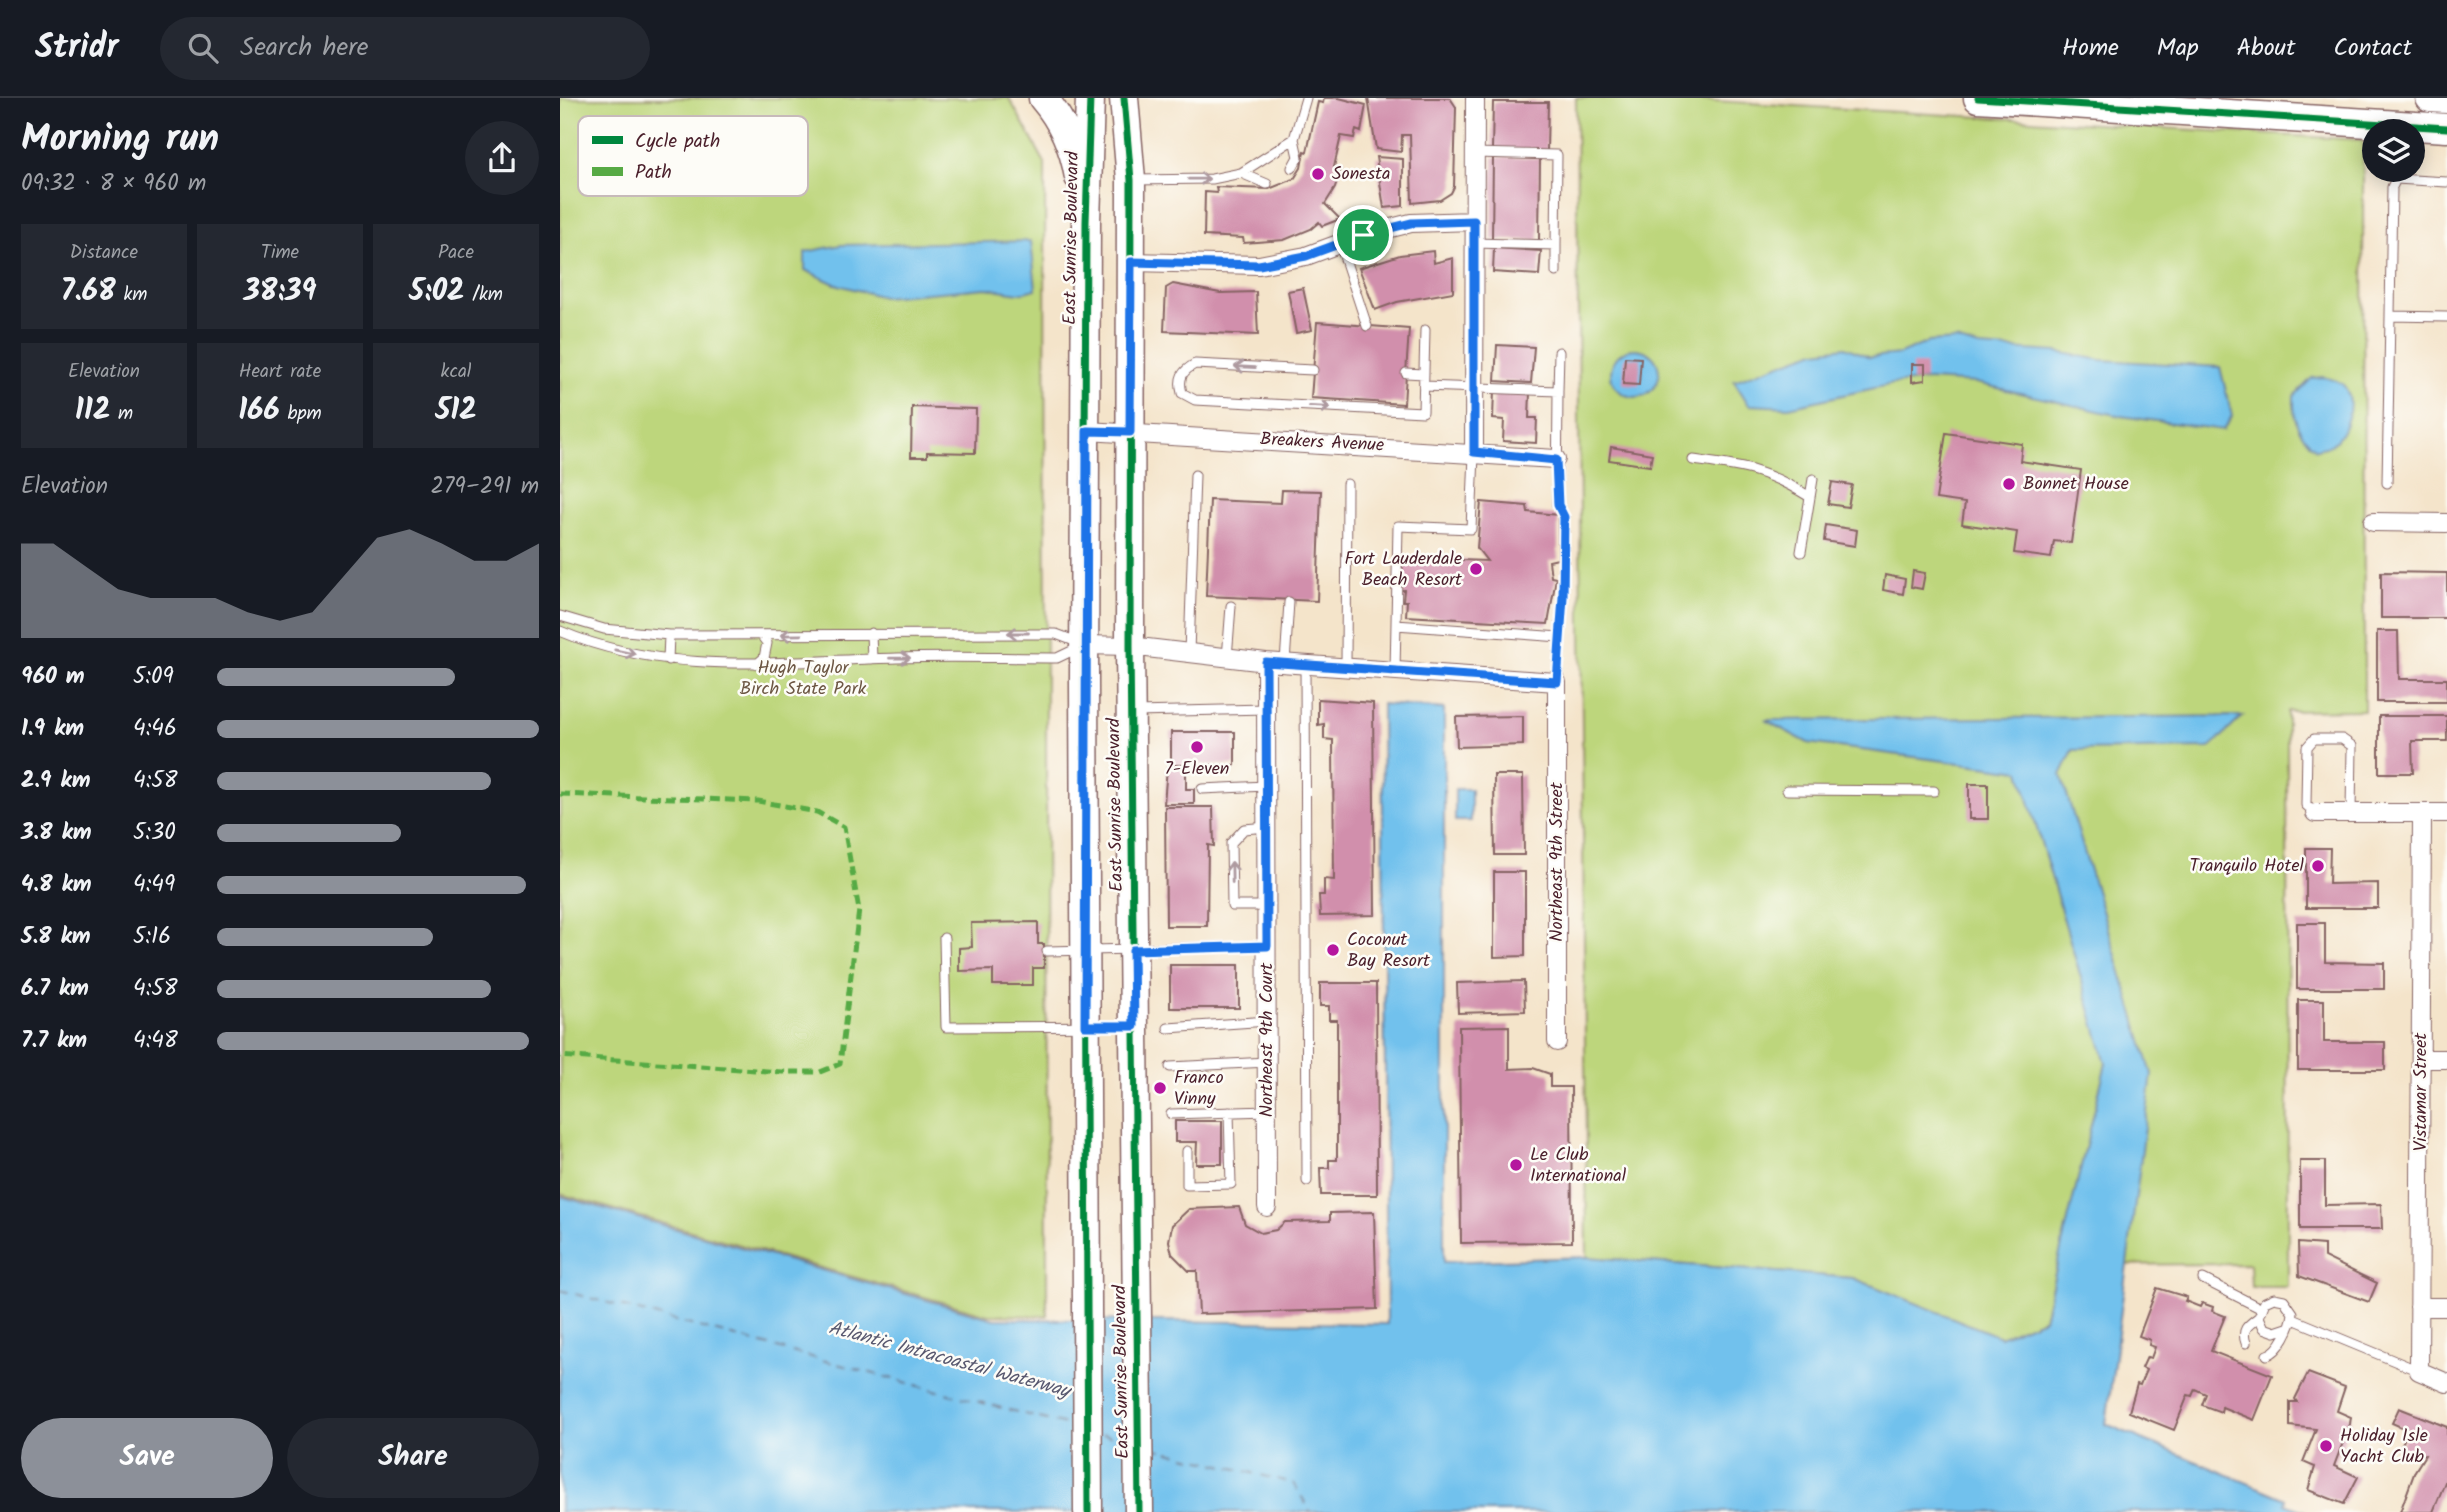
<!DOCTYPE html>
<html lang="en">
<head>
<meta charset="utf-8">
<style>
  body { margin:0; font-family:Kalam,sans-serif; background:#242831; color:#f1f3f6; height:100vh; display:flex; flex-direction:column; font-size:26px; white-space:nowrap }
  * { box-sizing:border-box; margin:0 }
  p { font-size:23px; color:#9ea1a6 }
  .icon { flex:none; width:38px; height:38px; fill:none; stroke:currentColor; stroke-width:2; stroke-linecap:round; stroke-linejoin:round }
  .map { position:relative; flex:1; overflow:hidden }
  .details { display:flex; flex-direction:column; background:#171b24; width:560px }
  .details>* { flex:none }
  .tools { position:absolute; left:1802px; top:21px; display:grid; gap:14px }
  .tools a { display:grid; place-items:center; width:63px; height:63px; border-radius:50%; background:#171b24; box-shadow:0 4px 18px #0003; font-size:35px }
  .pin { position:absolute; display:grid; place-items:center; width:60px; height:60px; color:#fff; margin:-30px; border:4px solid #fff; border-radius:50%; box-shadow:0 2px 7px #0007 }
  .round { display:grid; place-items:center; flex:none; width:74px; height:74px; border-radius:37px; background:#242831 }
  .overview { display:flex; align-items:center; justify-content:space-between; height:119px; padding:0 21px }
  h1 { font-size:38px; font-weight:700; line-height:52px }
  .figures { display:grid; grid-template-columns:repeat(3,1fr); gap:10px; height:119px; padding:7px 21px }
  .figures div { display:grid; align-content:center; border-radius:0px; background:#242831; text-align:center }
  .figures b { font-size:30px; font-weight:700 }
  .figures small { font-size:19px; font-weight:400 }
  .figures p { font-size:19px }
  .chart { height:196px; padding:14px 21px }
  .chart p { display:flex; justify-content:space-between }
  .chart svg { width:100%; height:126px; margin-top:7px; fill:#8c9099; opacity:.7 }
  .cta { display:flex; gap:14px; margin-top:auto; padding:14px 21px }
  .cta a { flex:1; height:80px; border-radius:42px; background:#8c9099; color:#fff; font-size:28px; font-weight:700; line-height:80px; text-align:center }
  .cta a+a { background:#242831; color:#f1f3f6 }
  ul { padding:0 21px; list-style:none; font-size:23px }
  li { display:grid; grid-template-columns:112px 84px 1fr; align-items:center; height:52px }
  li i { height:18px; border-radius:9px; background:#8c9099 }
  header { display:flex; align-items:center; gap:42px; box-sizing:border-box; height:98px; padding:0 35px; background:#171b24; border-bottom:2px solid #363941 }
  header strong { font-size:33px }
  nav { display:flex; gap:38px; margin-inline-start:auto; font-size:24px }
  .search { width:490px; height:63px; background:#242831; display:flex; align-items:center; gap:18px; box-sizing:border-box; padding:0 24px; border-radius:38px; color:#9ea1a6; font-size:26px }
  main { display:flex; flex:1; min-height:0 }
  .map>svg:first-child { display:block }
</style>
</head>
<body>
<header>
<strong>Stridr</strong>
<div class="search"><svg class="icon" aria-label="search" viewBox="0 0 24 24"><circle cx="10" cy="10" r="6"/><path d="M15 15l6 6"/></svg>Search here</div>
<nav><a>Home</a><a>Map</a><a>About</a><a>Contact</a></nav>
</header>
<main>
<section class="details">
<div class="overview"><div><h1>Morning run</h1><p>09:32 · 8 × 960 m</p></div><a class="round"><svg class="icon" aria-label="share" viewBox="0 0 24 24"><path d="M12 15V3M7 8l5-5 5 5M5 13v7h14v-7"/></svg></a></div>
<div class="figures">
<div><p>Distance</p><b>7.68<small> km</small></b></div>
<div><p>Time</p><b>38:39</b></div>
<div><p>Pace</p><b>5:02<small> /km</small></b></div>
</div>
<div class="figures">
<div><p>Elevation</p><b>112<small> m</small></b></div>
<div><p>Heart rate</p><b>166<small> bpm</small></b></div>
<div><p>kcal</p><b>512</b></div>
</div>
<div class="chart"><p><span>Elevation</span>279–291 m</p>
<svg viewBox="0 0 160 44" preserveAspectRatio="none"><path d="M0 44V11L10 11L20 19L30 27L40 30L50 30L60 30L70 35L80 38L90 35L100 22L110 9L120 6L130 11L140 17L150 17L160 11V44z"/></svg>
</div>
<ul>
<li><b>960 m</b>5:09<i style="width:74%"></i></li>
<li><b>1.9 km</b>4:46<i style="width:100%"></i></li>
<li><b>2.9 km</b>4:58<i style="width:85%"></i></li>
<li><b>3.8 km</b>5:30<i style="width:57%"></i></li>
<li><b>4.8 km</b>4:49<i style="width:96%"></i></li>
<li><b>5.8 km</b>5:16<i style="width:67%"></i></li>
<li><b>6.7 km</b>4:58<i style="width:85%"></i></li>
<li><b>7.7 km</b>4:48<i style="width:97%"></i></li>
</ul>
<div class="cta"><a>Save</a><a>Share</a></div>
</section>
<div class="map">
<svg width="1887" height="1414" viewBox="0 0 1887 1414">
  <rect width="100%" height="100%" fill="#fdfcf7"/>
  <filter id="ink" filterUnits="userSpaceOnUse"><feTurbulence type="fractalNoise" baseFrequency=".0143" numOctaves="2"/><feDisplacementMap in="SourceGraphic" scale="14" xChannelSelector="R" yChannelSelector="G"/><feConvolveMatrix kernelMatrix="1 2 1 2 8 2 1 2 1" color-interpolation-filters="sRGB"/></filter>
  <filter id="wash" filterUnits="userSpaceOnUse"><feTurbulence type="fractalNoise" baseFrequency=".00686" numOctaves="4" result="noise"/><feDisplacementMap in="SourceGraphic" scale="28" xChannelSelector="R" yChannelSelector="G"/><feGaussianBlur stdDeviation="1.57" result="paint"/><feColorMatrix in="noise" values="0 0 0 0 0 0 0 0 0 0 0 0 0 0 0 0 0 1.4 0 .05"/><feComposite in="paint" operator="in"/></filter>
  <g filter="url(#wash)">
    <rect width="100%" height="100%" fill="#f4e4ca"/>
    <path fill="#bdd67b" stroke="#847a53" stroke-width="2" d="M0,0H449L485,65L487,1218L428,1217L0,1096Z
      M1016,0H1105L1803,42L1804,612L1727,613L1728,1189H1691L1690,1166L1497,1167L1484,1221L1440,1239L1293,1180L1027,1159Z"/>
    <path fill="#71c1ed" stroke="#5e708c" stroke-width="2" d="M471,143L476,191L459,195L426,190L323,199L275,186L245,172V154L281,147Z
      M1396,242L1419,249L1497,254L1541,262L1660,269L1672,318L1663,332L1560,318L1416,285L1369,282L1333,286L1229,309L1189,307L1174,283L1256,253L1285,249L1310,259L1340,256L1368,244Z
      M1051 275a24 24 0 1 1 48 0a24 24 0 1 1-48 0Z
      M1763,279C1771,281 1779,282 1784,288C1796,303 1787,335 1772,346C1768,349 1761,350 1756,351C1737,335 1733,322 1734,298L1752,280Z
      M822,606L884,611V1164L1027,1159L1293,1180L1440,1239L1484,1221L1546,965L1460,673L1248,645L1205,622L1683,618L1650,650L1513,652L1501,677L1592,976L1546,1326L1726,1401L1725,1406L1746,1414H0V1098L434,1221L827,1226Z
      M895,691H911V723H895Z"/>
    <g fill="none" stroke-linecap="round" stroke-linejoin="round">
      <path stroke="#58586f" stroke-width="2" stroke-dasharray="9 7" stroke-linecap="butt" d="M0,1192L513,1329
        M542,1336L564,1342
        M593,1350L733,1385L751,1414"/>
    </g>
    <g id="blocks">
      <path fill="#d18fac" d="M764,0H779L806,7L801,34L796,32L794,40L781,38L774,69L781,71L775,90L765,106L780,121L762,128L759,124L751,131L724,142L684,145L683,140L644,138L645,94L657,95L656,89L709,91L734,81L741,70L744,53L747,54L758,4L763,5Z
        M808,0H890L896,9L894,89L891,95L880,102L852,105L850,37H842L841,54L816,51Z
        M933,4H988L987,53L932,52Z
        M816,59L843,61V108L824,110Z
        M933,59L980,60L979,142H932Z
        M934,150L981,153L979,177L933,174Z
        M873,153L874,165L893,160V194L837,204L815,212L799,170L840,157Z
        M613,186L660,195L696,194L698,237L604,233L606,190Z
        M743,190L752,232L736,235L728,193Z
        M757,224L849,231L844,306L751,300Z
        M937,247L974,249L971,285L935,283Z
        M1065,259L1081,260L1079,287L1063,286Z
        M1352,266H1365V282L1352,284Z
        M934,292L970,294L969,320H977L976,345L943,343L944,322L933,321Z
        M352,309L416,311L415,355L367,354V359H351Z
        M1386,335L1462,346L1460,363L1521,372L1511,445L1494,443L1491,460L1454,455L1457,434L1402,426L1405,405L1376,401Z
        M1051,349L1092,356L1090,368L1049,362Z
        M1272,384L1292,387L1288,409L1268,406Z
        M722,392L761,393L757,503L646,498L650,402L721,405Z
        M921,404L967,408L968,414L998,417V461L989,463L991,479L996,480L988,526L846,518L847,503H843L844,492H841L843,460L927,463L917,450Z
        M1266,427L1297,432L1295,448L1264,443Z
        M1353,473L1365,475L1362,491L1351,489Z
        M1821,474L1887,475V520H1821Z
        M1325,477L1345,481L1343,496L1323,492Z
        M1817,533H1838L1839,581H1887V604H1817Z
        M758,601L813,605L815,817L760,818L759,797H764V781L774,782L773,642L764,641V626L758,627Z
        M963,618V647L897,649L896,619Z
        M1819,618H1887V643H1852L1853,675H1819Z
        M611,634H675V667H611Z
        M607,669H626V691H634V706H604Z
        M934,677H963L964,757H935Z
        M1409,686H1428V721H1409Z
        M605,709H653L654,748L648,747L647,828H606Z
        M1746,750H1770L1769,786L1818,785V810H1746Z
        M934,774H965V858L934,859Z
        M478,824V846H484V870H473V887H433V872L399,873V850L412,849L411,825Z
        M1737,825H1765V864L1824,865V891H1737Z
        M610,867H679V910H610Z
        M964,883L965,913L898,915L897,885Z
        M760,885H816L817,1097H761L760,1070H769V1062H777V922H769V908H760Z
        M1738,902H1764V944H1825V972H1738Z
        M949,928V971L973,970L990,976V989H1011L1012,1144L901,1145L899,929Z
        M615,1023H662V1066H636L637,1044H615Z
        M1740,1063H1765V1107L1821,1106L1822,1131H1740Z
        M679,1109L685,1126L701,1135L716,1132L725,1124L770,1123V1115L814,1114L817,1211L639,1216L637,1173H629L612,1156L609,1143L612,1127L629,1111Z
        M1738,1145L1764,1147V1159L1817,1185L1809,1204L1739,1178Z
        M1597,1190L1627,1199L1625,1203L1640,1209L1642,1205L1653,1209L1652,1213L1665,1218L1651,1253L1712,1277L1694,1322L1662,1309L1661,1314L1642,1307L1646,1296L1635,1291L1632,1298L1628,1297L1614,1332L1569,1314L1577,1286L1580,1287L1586,1272L1582,1270L1587,1259L1591,1260L1595,1249L1589,1247L1590,1242L1579,1238Z
        M1748,1275L1785,1289L1777,1313L1791,1319L1790,1326L1774,1368L1798,1379L1784,1406L1748,1392L1755,1369L1743,1364L1756,1331L1730,1328V1304H1737L1735,1301Z
        M1839,1310L1887,1329V1379L1873,1414H1840L1855,1373L1865,1357L1840,1351L1848,1332L1832,1325Z"/>
    </g>
  </g>
  <g filter="url(#ink)">
    <use href="#blocks" fill-opacity="0" stroke="#866463" stroke-width="2"/>
    <g fill="none" stroke-linecap="round" stroke-linejoin="round">
      <defs>
        <path id="lane" d="M732,70L738,59L734,41
          M681,75L707,86
          M573,82L652,81L681,75L734,41L746,0
          M1887,84L1836,81L1832,89L1830,218L1887,219
          M914,145L996,147L997,57L914,55
          M780,146L807,228
          M996,174V147
          M753,272L635,266C622,273 618,280 622,295L635,302L863,314L865,232
          M846,275L864,276
          M864,288L998,293L999,254
          M998,293L997,407L1004,419L1003,498L1000,539
          M1133,362C1184,369 1205,371 1250,399
          M1827,385L1830,218
          M1241,454L1253,381
          M0,518L44,531L109,537L496,536L520,545
          M836,527L1000,539L997,584
          M0,533C108,579 223,563 337,560C390,558 444,560 497,560L520,549
          M311,535L312,561
          M629,555L635,377
          M667,560L671,508
          M108,562L109,537
          M725,565L729,504
          M197,566L204,560L207,545L201,537
          M745,567L747,1083
          M786,569L787,386
          M835,573L838,428L911,431L914,356
          M575,614L706,611
          M642,691L706,688
          M1227,692L1374,693
          M1755,715L1746,707L1747,649L1754,641H1782L1792,648L1791,715
          M707,729L684,731L671,745L672,808H707
          M384,840L386,929L572,928
          M487,853L707,848
          M608,930L708,923
          M610,969L708,964
          M611,1016L708,1013
          M627,1053V1087L671,1086L669,1014
          M1643,1181L1700,1210
          M1733,1221L1859,1273
          M1686,1245C1681,1231 1688,1227 1699,1219
          M1707,1257C1720,1254 1732,1227 1733,1215L1724,1202L1714,1200L1705,1204L1699,1219L1704,1230L1715,1234L1727,1230"/>
        <path id="street" d="M571,164L699,167L746,158L803,137L851,125L914,123
          M527,333L996,361
          M914,354L915,0
          M1813,424L1887,425
          M524,547L570,548L706,564L997,584V944
          M706,564L707,1109
          M1755,715H1887
          M1862,715L1859,1273L1887,1285
          M1861,961H1887
          M1859,1209H1887"/>
        <path id="primary" d="M483,0C502,22 514,50 519,79
          M564,0L571,82L570,548L579,1414
          M1418,0L1887,30
          M1870,0L1887,1
          M528,1414L524,583L526,124L530,0"/>
      </defs>
      <use href="#lane" stroke="#866463" stroke-width="11"/>
      <use href="#street" stroke="#866463" stroke-width="20"/>
      <use href="#primary" stroke="#866463" stroke-width="31"/>
      <use href="#lane" stroke="#fff" stroke-width="9"/>
      <use href="#street" stroke="#fff" stroke-width="18"/>
      <use href="#primary" stroke="#fff" stroke-width="28"/>
      <path stroke="#57aa44" stroke-width="5" stroke-dasharray="10 5" stroke-linecap="butt" d="M0,696L198,703L257,714L284,729L299,812L280,966L260,974H222L0,958"/>
      <defs>
        <path id="cycleway" d="M564,0L571,82L570,548L579,1414
          M1418,0L1887,30
          M528,1414L524,583L526,124L530,0"/>
      </defs>
      <use href="#cycleway" stroke="#fdfcf7" stroke-width="11"/>
      <use href="#cycleway" stroke="#00873e" stroke-width="7"/>
    </g>
    <defs><path id="oneway-shaft" d="M-6 0H5M1.5-3L5.5 0L1.5 3" fill="none" stroke-width="1.6" stroke-linecap="round" stroke-linejoin="round" transform="scale(1.75)"/></defs>
    <g stroke="#ae9aa0">
      <use href="#oneway-shaft" transform="translate(639 81) rotate(-1)"/>
      <use href="#oneway-shaft" transform="translate(685 269) rotate(-177)"/>
      <use href="#oneway-shaft" transform="translate(760 309) rotate(3)"/>
      <use href="#oneway-shaft" transform="translate(458 535) rotate(-180)"/>
      <use href="#oneway-shaft" transform="translate(231 537) rotate(179)"/>
      <use href="#oneway-shaft" transform="translate(65 554) rotate(12)"/>
      <use href="#oneway-shaft" transform="translate(340 560) rotate(-1)"/>
      <use href="#oneway-shaft" transform="translate(672 774) rotate(-91)"/>
    </g>
  </g>
  <g fill="none" stroke-linecap="round" stroke-linejoin="round" filter="url(#ink)">
    <defs>
      <path id="route" d="M914,123V354L996,362L998,407L1004,419L1003,499L997,584L706,564L707,848L573,852L574,928H525L527,333L570,334L571,164L699,167L746,158L803,137L851,125Z"/>
    </defs>
    <use href="#route" stroke="#fff" stroke-width="14"/>
    <use href="#route" stroke="#1a73e8" stroke-width="9"/>
  </g>
  <g fill="#b5179e" stroke="#fdfcf7" stroke-width="2.5">
    <circle cx="758" cy="76" r="7"/>
    <circle cx="1449" cy="386" r="7"/>
    <circle cx="916" cy="471" r="7"/>
    <circle cx="637" cy="649" r="7"/>
    <circle cx="1758" cy="768" r="7"/>
    <circle cx="773" cy="852" r="7"/>
    <circle cx="600" cy="990" r="7"/>
    <circle cx="956" cy="1067" r="7"/>
    <circle cx="1766" cy="1348" r="7"/>
  </g>
  <g text-anchor="middle" dominant-baseline="central" stroke-width="5" stroke-linejoin="round" paint-order="stroke">
    <g font-size="18" fill="#4a1f2b" stroke="#fdfcf7" text-anchor="start">
      <text x="772" y="76">Sonesta</text>
      <text x="1463" y="386">Bonnet House</text>
      <text x="902" y="461" text-anchor="end">Fort Lauderdale<tspan x="902" dy="21">Beach Resort</tspan></text>
      <text x="637" y="671" text-anchor="middle">7-Eleven</text>
      <text x="1744" y="768" text-anchor="end">Tranquilo Hotel</text>
      <text x="787" y="842">Coconut<tspan x="787" dy="21">Bay Resort</tspan></text>
      <text x="614" y="980">Franco<tspan x="614" dy="21">Vinny</tspan></text>
      <text x="970" y="1057">Le Club<tspan x="970" dy="21">International</tspan></text>
      <text x="1780" y="1338">Holiday Isle<tspan x="1780" dy="21">Yacht Club</tspan></text>
    </g>
    <g font-size="18" fill="#4a1f2b" stroke="#fdfcf7">
      <text transform="translate(512 140) rotate(-89)">East Sunrise Boulevard</text>
      <text transform="translate(762 345) rotate(3)">Breakers Avenue</text>
      <text transform="translate(556 707) rotate(-91)">East Sunrise Boulevard</text>
      <text transform="translate(997 764) rotate(-90)">Northeast 9th Street</text>
      <text transform="translate(707 942) rotate(-90)">Northeast 9th Court</text>
      <text transform="translate(1861 994) rotate(-90)">Vistamar Street</text>
      <text transform="translate(562 1274) rotate(-91)">East Sunrise Boulevard</text>
    </g>
    <g font-size="18" fill="#6c5643" stroke="#fdfcf7">
      <text x="243" y="570">Hugh Taylor<tspan x="243" dy="21">Birch State Park</tspan></text>
    </g>
    <g font-size="19" font-style="italic" fill="#58586f" stroke="#fdfcf7">
      <text transform="translate(389 1262) rotate(15)">Atlantic Intracoastal Waterway</text>
    </g>
  </g>
  <rect x="18" y="18" width="230" height="80" rx="10" fill="#fdfcf7" stroke="#c7baba" stroke-width="2"/>
  <rect x="32" y="38" width="31" height="8" fill="#00873e"/>
  <rect x="32" y="69" width="31" height="9" fill="#57aa44"/>
  <g font-size="19" fill="#4a1f2b">
    <text x="75" y="49">Cycle path</text>
    <text x="75" y="80">Path</text>
  </g>
</svg>
<div class="tools">
<a><svg class="icon" aria-label="layers" viewBox="0 0 24 24"><path d="M12 4l9 5-9 5-9-5zM3 14l9 5 9-5"/></svg></a>
</div>
<div class="pin" style="left:803px;top:137px;background:#1e9e55"><svg class="icon" aria-label="arrive" viewBox="0 0 24 24"><path d="M6 21V4h12l-3 4 3 4H6"/></svg></div>
</div>
</main>
</body>
</html>
